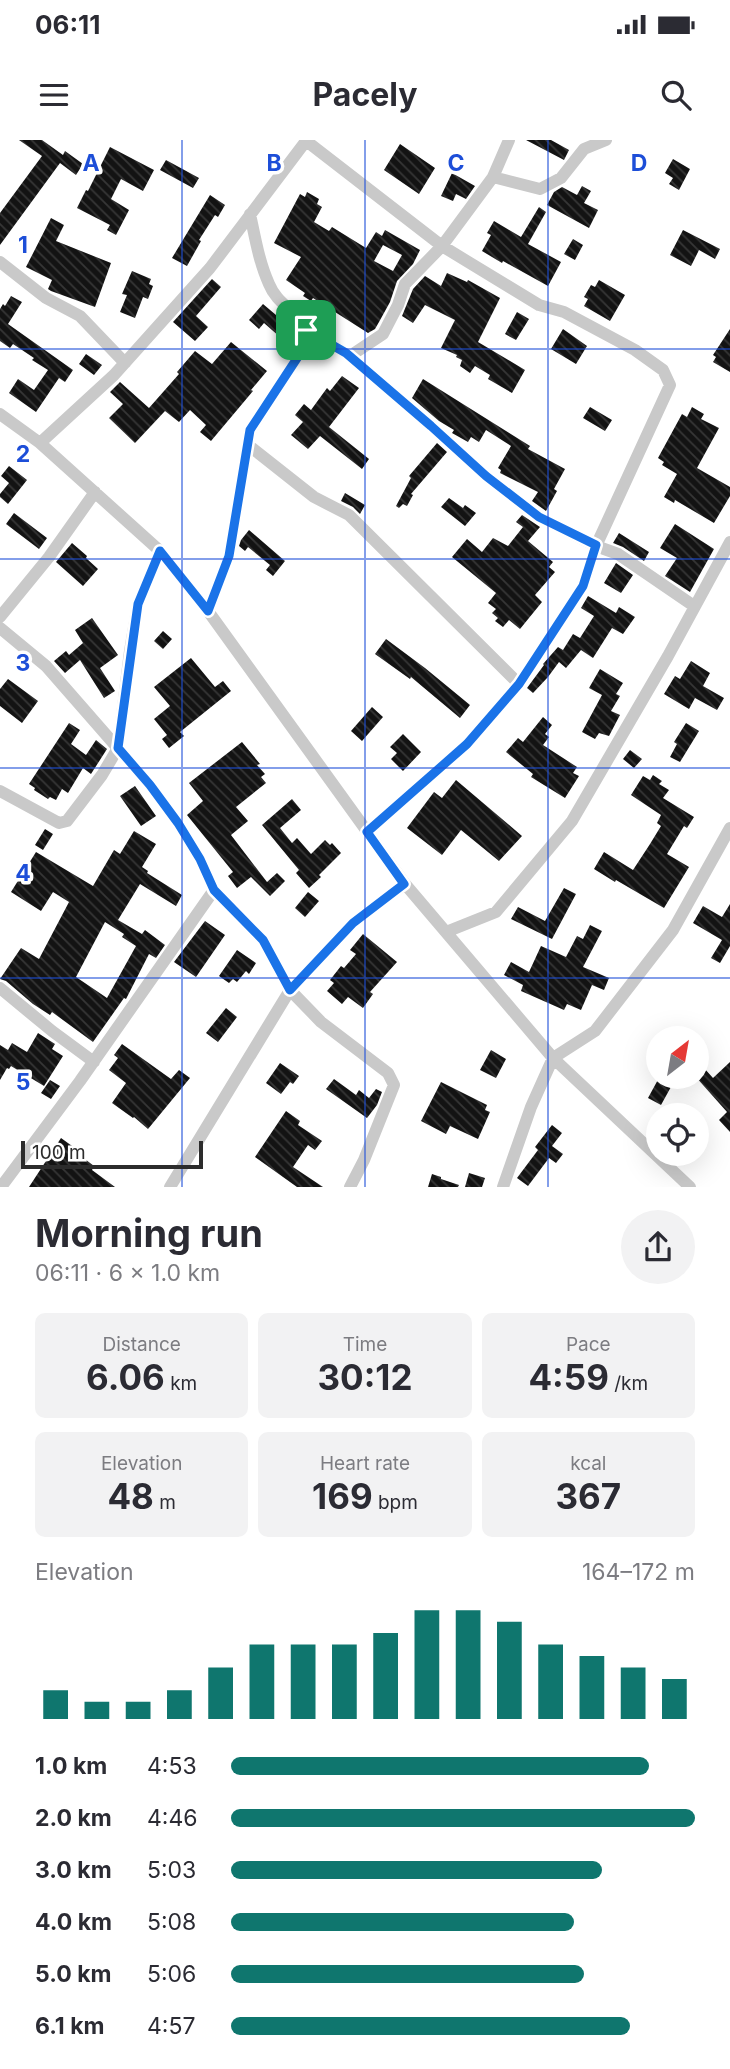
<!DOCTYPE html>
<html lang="en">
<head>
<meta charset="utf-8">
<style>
  body { margin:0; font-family:Inter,sans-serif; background:#f2f2f3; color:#2b2b33; height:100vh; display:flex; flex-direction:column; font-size:26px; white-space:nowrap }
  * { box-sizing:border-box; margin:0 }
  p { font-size:23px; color:#7c7c81 }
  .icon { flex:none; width:38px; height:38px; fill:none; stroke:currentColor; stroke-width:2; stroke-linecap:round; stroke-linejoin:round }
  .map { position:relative; height:1047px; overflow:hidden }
  .details { display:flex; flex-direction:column; background:#fff; flex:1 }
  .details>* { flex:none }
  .needle { width:46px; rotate:31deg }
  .controls { position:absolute; left:646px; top:886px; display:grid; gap:14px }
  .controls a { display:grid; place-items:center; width:63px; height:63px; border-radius:50%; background:#fff; box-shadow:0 7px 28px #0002; font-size:35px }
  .scale { position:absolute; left:21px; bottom:18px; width:182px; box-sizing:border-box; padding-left:7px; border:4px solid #2c2c2c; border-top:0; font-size:19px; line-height:24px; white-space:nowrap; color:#2c2c2c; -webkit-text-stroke:5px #fff; paint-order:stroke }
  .pin { position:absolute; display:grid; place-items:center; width:60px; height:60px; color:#fff; margin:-30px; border-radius:14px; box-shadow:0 4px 10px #0006 }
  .round { display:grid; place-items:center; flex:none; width:74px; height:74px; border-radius:37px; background:#f2f2f3 }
  .headline { display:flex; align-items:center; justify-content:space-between; height:119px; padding:0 35px }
  h1 { font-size:38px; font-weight:700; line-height:52px }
  .metrics { display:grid; grid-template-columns:repeat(3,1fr); gap:10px; height:119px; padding:7px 35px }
  .metrics div { display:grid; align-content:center; border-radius:10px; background:#f2f2f3; text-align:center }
  .metrics b { font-size:35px; font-weight:700 }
  .metrics small { font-size:19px; font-weight:400 }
  .metrics p { font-size:19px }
  .chart { height:196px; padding:14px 35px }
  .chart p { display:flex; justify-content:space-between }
  .chart svg { width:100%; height:126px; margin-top:7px; stroke:#0f766e; stroke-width:6 }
  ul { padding:0 35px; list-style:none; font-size:23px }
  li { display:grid; grid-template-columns:112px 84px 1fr; align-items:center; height:52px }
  li i { height:18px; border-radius:9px; background:#0f766e }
  .status { display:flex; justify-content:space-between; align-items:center; height:49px; padding:0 35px; background:#fff; direction:ltr }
  .status svg { height:19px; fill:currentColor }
  header { display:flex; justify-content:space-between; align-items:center; height:91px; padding:0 35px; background:#fff; font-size:32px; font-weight:700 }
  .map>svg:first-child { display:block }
</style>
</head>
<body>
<div class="status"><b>06:11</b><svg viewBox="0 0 49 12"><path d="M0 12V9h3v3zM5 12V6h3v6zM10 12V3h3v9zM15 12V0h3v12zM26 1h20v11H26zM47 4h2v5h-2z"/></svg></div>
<header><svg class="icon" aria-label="menu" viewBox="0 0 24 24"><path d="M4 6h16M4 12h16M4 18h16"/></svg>Pacely<svg class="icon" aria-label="search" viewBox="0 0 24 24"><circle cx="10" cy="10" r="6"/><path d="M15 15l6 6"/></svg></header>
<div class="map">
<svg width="730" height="1047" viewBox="0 0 730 1047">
  <defs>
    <pattern id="building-back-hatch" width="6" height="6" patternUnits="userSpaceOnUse" patternTransform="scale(1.75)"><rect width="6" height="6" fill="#131313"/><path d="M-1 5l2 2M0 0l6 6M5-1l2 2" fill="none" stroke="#363636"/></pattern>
  </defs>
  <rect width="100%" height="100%" fill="#fff"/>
  <path fill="url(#building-back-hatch)" fill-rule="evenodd" d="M19,0H42L63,15L65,11L83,24L76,35L60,23L0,105V73L42,16Z
    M526,0H551L569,10L564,20Z
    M400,4L435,28L419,54L384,30Z
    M110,7L154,30L143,51L121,39L111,59L129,70L116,95L107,90L110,85L77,68L86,50L88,51Z
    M673,19L690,29L679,50L669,44L673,38L665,33Z
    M166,20L199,38L193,48L160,30Z
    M452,33L475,46L466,59L456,54L453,61L441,56Z
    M582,46L591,51L584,63L598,70L589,88L547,65L554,52L562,47L577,55Z
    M307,52L319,59L317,64L322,67L314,82L329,91L332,87L366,108L376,92L382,96L385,90L420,110L413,124L397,141L390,162L379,182L375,189L368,193L313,158L311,161L303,156L305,153L286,140L301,117L274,103L300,54L305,57ZM383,105L402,115L393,131L374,121Z
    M210,55L225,65L218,77L215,75L199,100L201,101L187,126L172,118Z
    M539,67L546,72L528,104L561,122L548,146L503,121L502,123L482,111L491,95L487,93L494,81L521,97Z
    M51,78L64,85L56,101L111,123L95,167L51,151L48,149L52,140L26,127Z
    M683,90L720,109L715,119L699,110L691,126L670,115Z
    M573,99L583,105L575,120L564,114Z
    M132,131L151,139L149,144L153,146L148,159L143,157L135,178L120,172L127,155L122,154Z
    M447,133L467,142L468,140L500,158L478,202L525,230L512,253L488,239L490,235L475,226L470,233L460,226L462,220L456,217L457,215L441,208L455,180L425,165L413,183L402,176L413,149L425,136L441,146Z
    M212,139L221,147L196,176L208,187L195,201L173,182Z
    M599,140L625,155L610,181L584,166L588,159L584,157L591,145L595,147Z
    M11,156L22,162L8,184L73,230L65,242L59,238L36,272L9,253L18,239L34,250L48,230L32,220L34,218L13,204L10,208L0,201V169L3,164L5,166Z
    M263,164L289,186L280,197L264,183L259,189L249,180Z
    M517,172L529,179L516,200L505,194Z
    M563,189L587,206L576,224L551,209Z
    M730,189V232L713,222L716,217L713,215Z
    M231,202L267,231L251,250L253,251L211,301L200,292L206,285L190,270L179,282L165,271L135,303L109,278L123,264L110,252L120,242L149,268L179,234L177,232L195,211L212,224Z
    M86,214L102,225L94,235L79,224Z
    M342,236L359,248L329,287L369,319L362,329L320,296L308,309L291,295L303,282L295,275L304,264L311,270L327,248L330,251Z
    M423,239L530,306L528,309L565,329L554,349L557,351L546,371L532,361L538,352L500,333L501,330L498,328L511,306L486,290L479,302L471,297L468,302L452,293L454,290L439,281L412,258Z
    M590,267L612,280L605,291L583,278Z
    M692,267L704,274L701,279L719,288L697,328L730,347V356L714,383L675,360L674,363L664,357L677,334L662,325L664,322L658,318L682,274L687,277Z
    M437,303L447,312L411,354L413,355L407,366L403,364L399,368L396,366L411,338L409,336Z
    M9,326L27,340L8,364L0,357V354L9,343L1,336Z
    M345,353L365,365L360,374L353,367L341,361Z
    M449,358L463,368L465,365L476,373L465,386L441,367Z
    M14,373L47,398L39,409L6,384Z
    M522,375L540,387L528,401L553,422L549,427L555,432L535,455L542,462L520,489L509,480L503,487L495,481L498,478L492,473L496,469L488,463L496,453L452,417L467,399L482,412L493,398L508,406L523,387L516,382Z
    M675,384L714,409L690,452L665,436L677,418L660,408Z
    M249,390L285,421L273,436L266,430L270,425L248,407L245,411L239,406L241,400Z
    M619,393L649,412L644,421L623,407L613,403Z
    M72,403L87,416L86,418L98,429L83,446L56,422Z
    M616,423L633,435L621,453L604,443Z
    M588,456L616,473L619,467L635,477L623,494L612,488L593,518L581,510L566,528L559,522L548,537L533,553L527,548L544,525L543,524L558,507L563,510L573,494L580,498L594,476L581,468Z
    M92,478L118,515L100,528L115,551L104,558L80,520L65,533L54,521L66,511L69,515L83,503L75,490Z
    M163,491L172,499L163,509L154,501Z
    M386,499L425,528L470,565L460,578L411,537L410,539L375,514Z
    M191,518L215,547L223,541L231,551L180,592L184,596L169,608L162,599L167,595L154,579L170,566L154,547Z
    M691,521L710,533L703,546L724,558L717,570L695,558L689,569L664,554L675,536L680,539Z
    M600,529L623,543L616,554L620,556L611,571L620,575L609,596L599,593L595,599L582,592L602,555L589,548Z
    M8,539L38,561L22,583L0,566V549Z
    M372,567L383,577L362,601L351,591Z
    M543,577L552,585L545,594L549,597L543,605L577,627L573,633L579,636L565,658L531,637L533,634L506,612L518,598L523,602Z
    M69,583L80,590L71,604L86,615L96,600L107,609L91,634L83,628L68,653L62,649L56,660L50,657L48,659L34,650L35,648L29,644Z
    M686,583L699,591L680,622L670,617L677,604L674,602Z
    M403,594L421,612L403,631L391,619L397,613L390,607Z
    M242,602L260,624L257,625L265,634L261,637L266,643L236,667L248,681L231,695L267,742L277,733L285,741L270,756L251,737L237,748L228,736L233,732L187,675L203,661L189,643Z
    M630,610L642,619L634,628L623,619Z
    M653,635L662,641L659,644L669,650L663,658L694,677L687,688L684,686L667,714L689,727L664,768L616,740L615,742L594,729L604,712L633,730L650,704L661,686L657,683L661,675L631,655L643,636L650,640Z
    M456,640L522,696L499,721L461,690L442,715L407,688L434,652L442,658Z
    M135,646L156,676L141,686L120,656Z
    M292,659L301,670L280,688L292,703L297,698L311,714L325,700L330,705L332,703L341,713L319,735L321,737L309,748L296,733L299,730L262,685Z
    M45,689L53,694L43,710L35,705Z
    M134,691L156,704L142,727L148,731L147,733L182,755L176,766L140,744L118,780L142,794L145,790L165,805L156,818L149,814L126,859L124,858L93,902L52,872L50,875L33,864L6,841L0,839L21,808L39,819L69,762L53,752L41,771L11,752L36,712L93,746L114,710L120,714ZM105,782L124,794L122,797L136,806L107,858L76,837Z
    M564,748L576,754L552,799L511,779L518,767L545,781Z
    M308,752L319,761L305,777L295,768Z
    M730,764V806L720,823L711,818L722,800L693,783L703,766L722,777Z
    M205,781L225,795L196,837L174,822Z
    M590,785L602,791L583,827L609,838L604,850L592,845L581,870L567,864L564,870L521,851L523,845L504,835L511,822L529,832L541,806L566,817L577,796L583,799Z
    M363,794L397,822L370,852L373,854L363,868L348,857L342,864L327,851L334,843L330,840L341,826L344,828L356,814L350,810Z
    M237,810L256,823L249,834L246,831L237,842L233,839L229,843L219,836Z
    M226,868L237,877L218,902L206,893Z
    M38,893L55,904L52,909L63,916L44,946L11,926L9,929L7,928L0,940V905L8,910L12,903L27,912Z
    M122,904L171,939L179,930L190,938L148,989L134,977L133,978L112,963L126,943L109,930L118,918L114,915Z
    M491,910L506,919L496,938L480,930Z
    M730,922V992L719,980L727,972L695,936L704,928L713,938Z
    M280,923L299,936L293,944L290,942L281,954L266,943Z
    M660,936H677L661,965L648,958Z
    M334,939L356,955L359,950L369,958L376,949L382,952L377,965L367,978L326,949Z
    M50,940L60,946L51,959L41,953Z
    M441,942L487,965L485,970L490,972L478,999L450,986L446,994L421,981Z
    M286,971L300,981L298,985L322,1001L315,1010L308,1005L293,1027L323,1047H297L255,1017Z
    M552,985L562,993L552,1006L563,1014L556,1023L549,1018L528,1046L517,1038L538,1010L535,1007Z
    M61,998L75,1008L73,1010L94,1026L92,1030L115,1047H29Z
    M469,1033L485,1038L482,1047H465Z
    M432,1034L441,1037V1039L459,1045L458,1047H428Z"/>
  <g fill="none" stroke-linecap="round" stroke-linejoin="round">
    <path stroke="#c9c9c9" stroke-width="12" d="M305,0L442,106L539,165L564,172L635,210L663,230L670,245L596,406L539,377L486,336L431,286L346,213L306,190
      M493,37L540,49L561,38L584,9L606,0
      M0,122L46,158L80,176L125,223
      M350,216L383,194L398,165L405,144L442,106L493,37L509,0
      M0,274L40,303L160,411L208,471L405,744L553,918L690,1047
      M40,303L114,235L210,128L306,1
      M247,304L314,357L349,375L519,544
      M208,471L229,416L250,291L307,203C306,172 279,169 269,144C259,122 255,97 250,74
      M0,477L49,417L95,352
      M0,488L46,526L150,645L178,683L200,719L214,750L263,800L290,850L321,882L388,933L394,945L364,1020L350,1047
      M0,651L59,683L67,681L102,635L118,608L130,511L138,464L160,411
      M367,692L467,604L519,544L583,446L596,406L618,414L694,466
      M446,792L496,772L572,681L668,516L730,402
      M0,848L52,891L94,922
      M1,1047L80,941L214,750
      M170,1047L290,850L353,783L405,744
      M503,1047L531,967L553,918L595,891L673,790L730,688"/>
  </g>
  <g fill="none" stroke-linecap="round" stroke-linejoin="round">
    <defs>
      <path id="route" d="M306,190L346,213L431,286L486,336L539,377L596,405L583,446L519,544L467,604L367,692L404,744L353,783L290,850L263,800L214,750L200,719L178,683L150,645L118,608L138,464L160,411L208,471L229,416L250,290L307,203Z"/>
    </defs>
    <use href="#route" stroke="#fff" stroke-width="14"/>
    <use href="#route" stroke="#1a73e8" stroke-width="9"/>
  </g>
  <path fill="none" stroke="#1d4ed8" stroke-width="2" stroke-opacity="0.55" d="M182,0V1047M365,0V1047M548,0V1047M0,209H730M0,419H730M0,628H730M0,838H730"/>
  <g font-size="23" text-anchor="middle" font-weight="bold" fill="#1d4ed8" stroke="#fff" stroke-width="7" stroke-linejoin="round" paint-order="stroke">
    <text x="91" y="31">A</text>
    <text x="274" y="31">B</text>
    <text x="456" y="31">C</text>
    <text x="639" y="31">D</text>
    <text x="23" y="113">1</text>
    <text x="23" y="322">2</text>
    <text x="23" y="531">3</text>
    <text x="23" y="741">4</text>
    <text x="23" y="950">5</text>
  </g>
</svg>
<div class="controls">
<a><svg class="needle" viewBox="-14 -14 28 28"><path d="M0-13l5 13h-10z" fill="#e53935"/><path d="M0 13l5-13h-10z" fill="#7c7c81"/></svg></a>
<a><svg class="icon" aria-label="locate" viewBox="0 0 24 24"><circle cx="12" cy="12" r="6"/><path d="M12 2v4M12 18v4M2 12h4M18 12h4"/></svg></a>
</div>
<div class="scale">100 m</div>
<div class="pin" style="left:306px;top:190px;background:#1e9e55"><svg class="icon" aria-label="arrive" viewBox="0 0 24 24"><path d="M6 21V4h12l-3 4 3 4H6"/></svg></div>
</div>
<section class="details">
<div class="headline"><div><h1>Morning run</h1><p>06:11 · 6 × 1.0 km</p></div><a class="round"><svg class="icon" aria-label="share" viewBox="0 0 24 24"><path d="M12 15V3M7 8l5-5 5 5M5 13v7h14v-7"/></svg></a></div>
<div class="metrics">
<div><p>Distance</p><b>6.06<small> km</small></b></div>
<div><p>Time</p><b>30:12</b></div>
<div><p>Pace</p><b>4:59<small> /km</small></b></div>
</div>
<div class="metrics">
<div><p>Elevation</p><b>48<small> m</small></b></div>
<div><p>Heart rate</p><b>169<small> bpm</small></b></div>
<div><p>kcal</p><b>367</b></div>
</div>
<div class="chart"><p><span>Elevation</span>164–172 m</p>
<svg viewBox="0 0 160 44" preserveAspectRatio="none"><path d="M5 44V34M15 44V38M25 44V38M35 44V34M45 44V26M55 44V18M65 44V18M75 44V18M85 44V14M95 44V6M105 44V6M115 44V10M125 44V18M135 44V22M145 44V26M155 44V30"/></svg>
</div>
<ul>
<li><b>1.0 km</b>4:53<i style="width:90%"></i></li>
<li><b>2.0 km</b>4:46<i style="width:100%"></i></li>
<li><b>3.0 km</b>5:03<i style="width:80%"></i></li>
<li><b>4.0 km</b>5:08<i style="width:74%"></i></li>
<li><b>5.0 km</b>5:06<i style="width:76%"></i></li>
<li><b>6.1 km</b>4:57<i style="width:86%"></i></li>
</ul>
</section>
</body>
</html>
